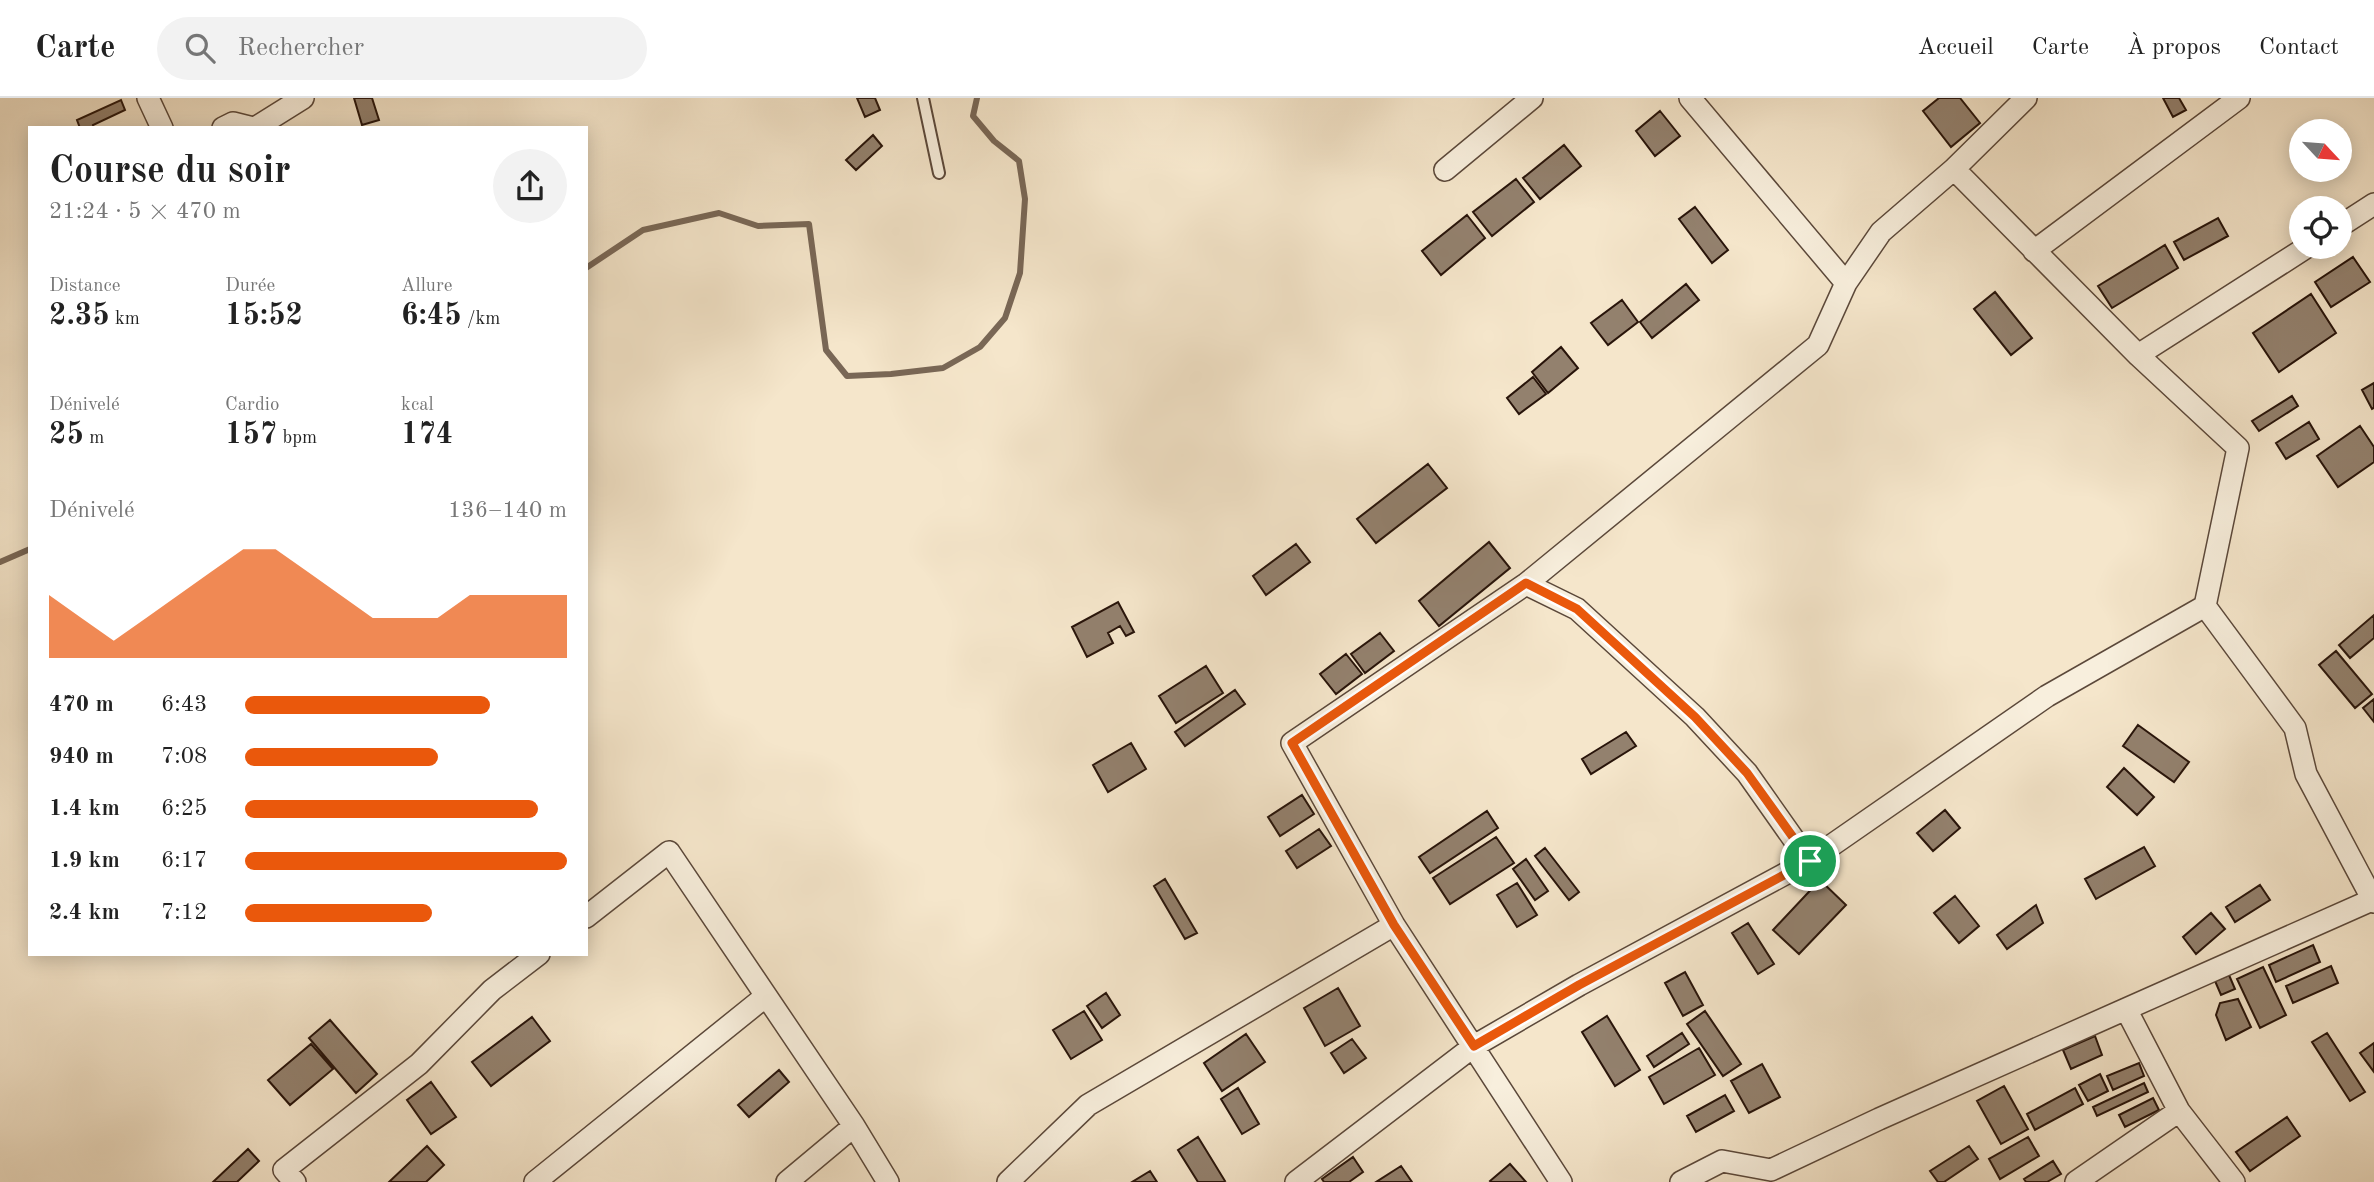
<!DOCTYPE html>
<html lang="fr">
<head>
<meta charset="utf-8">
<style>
  body { margin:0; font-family:"Old Standard TT",serif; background:#f2f2f2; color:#222; height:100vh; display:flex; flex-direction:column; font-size:26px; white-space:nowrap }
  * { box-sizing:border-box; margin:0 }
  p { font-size:23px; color:#767676 }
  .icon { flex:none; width:38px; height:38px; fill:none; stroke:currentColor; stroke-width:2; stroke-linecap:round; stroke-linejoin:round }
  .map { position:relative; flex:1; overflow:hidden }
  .sheet { position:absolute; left:28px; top:28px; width:560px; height:830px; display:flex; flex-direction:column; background:#fff; border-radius:0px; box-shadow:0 4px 18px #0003 }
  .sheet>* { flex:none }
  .needle { width:46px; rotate:116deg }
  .buttons { position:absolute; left:2289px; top:21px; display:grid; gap:14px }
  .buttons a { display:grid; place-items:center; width:63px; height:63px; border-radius:50%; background:#fff; box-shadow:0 4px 18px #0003; font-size:35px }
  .pin { position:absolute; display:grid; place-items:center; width:60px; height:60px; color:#fff; margin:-30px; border:4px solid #fff; border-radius:50%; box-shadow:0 2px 7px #0007 }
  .round { display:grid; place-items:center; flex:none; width:74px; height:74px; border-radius:37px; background:#f2f2f2 }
  .overview { display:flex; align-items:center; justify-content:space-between; height:119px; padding:0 21px }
  h1 { font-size:38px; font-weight:600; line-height:52px }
  .metrics { display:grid; grid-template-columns:repeat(3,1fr); gap:10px; height:119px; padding:7px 21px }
  .metrics div { display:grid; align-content:center }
  .metrics b { font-size:30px; font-weight:600 }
  .metrics small { font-size:19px; font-weight:400 }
  .metrics p { font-size:19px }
  .chart { height:196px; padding:14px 21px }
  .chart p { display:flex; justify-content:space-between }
  .chart svg { width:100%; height:126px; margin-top:7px; fill:#ea580c; opacity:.7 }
  ul { padding:0 21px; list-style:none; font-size:23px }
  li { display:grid; grid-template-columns:112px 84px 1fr; align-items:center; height:52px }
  li i { height:18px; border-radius:9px; background:#ea580c }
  header { display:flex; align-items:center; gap:42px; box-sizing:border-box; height:98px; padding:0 35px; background:#fff; border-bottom:2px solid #e0e0e0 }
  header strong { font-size:33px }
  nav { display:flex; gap:38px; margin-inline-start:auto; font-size:24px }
  .search { width:490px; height:63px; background:#f2f2f2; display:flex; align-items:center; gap:18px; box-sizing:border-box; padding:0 24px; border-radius:38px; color:#767676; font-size:26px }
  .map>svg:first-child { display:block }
</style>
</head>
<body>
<header>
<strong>Carte</strong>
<div class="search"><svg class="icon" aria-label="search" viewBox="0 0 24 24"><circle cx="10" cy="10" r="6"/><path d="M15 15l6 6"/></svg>Rechercher</div>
<nav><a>Accueil</a><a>Carte</a><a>À propos</a><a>Contact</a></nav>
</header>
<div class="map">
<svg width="2374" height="1084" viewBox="0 0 2374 1084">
  <rect width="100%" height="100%" fill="#f5e6cb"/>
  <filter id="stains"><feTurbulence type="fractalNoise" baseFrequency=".00286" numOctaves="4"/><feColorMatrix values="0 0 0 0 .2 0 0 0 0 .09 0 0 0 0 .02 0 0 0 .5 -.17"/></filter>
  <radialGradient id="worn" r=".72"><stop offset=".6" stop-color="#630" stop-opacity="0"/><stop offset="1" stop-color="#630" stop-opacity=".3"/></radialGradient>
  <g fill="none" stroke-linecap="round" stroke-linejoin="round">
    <path stroke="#796756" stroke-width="6" d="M586,170L643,132L719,115L758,128L809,126L826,252L847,278L891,276L943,270L980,249L1005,220L1020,175L1025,101L1019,63L994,43L973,18L977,0
      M0,464L30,451"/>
  </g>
  <path fill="#93816e" stroke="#28140a" stroke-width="2" d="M354,0H372L379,22L362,27Z
    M857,0H875L880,12L865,19Z
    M1939,0H1960L1980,25L1951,49L1923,13Z
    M2163,0H2179L2186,12L2173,19Z
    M121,2L125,12L93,27L94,30H80L77,22Z
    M1660,13L1680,38L1655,58L1636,33Z
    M873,37L882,48L856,72L846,62Z
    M1564,47L1581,68L1540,101L1523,80Z
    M1516,81L1534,104L1492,138L1473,114Z
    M1695,109L1728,152L1712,165L1679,121Z
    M1467,117L1485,140L1441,177L1422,153Z
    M2218,120L2228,138L2184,162L2174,144Z
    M2165,147L2178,170L2112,210L2098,188Z
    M2353,159L2370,184L2331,209L2315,184Z
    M1686,186L1699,202L1652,240L1640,224Z
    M1995,194L2032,240L2011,257L1974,211Z
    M2311,196L2336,235L2279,274L2253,235Z
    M1622,202L1638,224L1608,247L1591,225Z
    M1561,249L1578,270L1548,295L1532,274Z
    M1533,279L1546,296L1519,316L1507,300Z
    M2374,285V310L2372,311L2362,292Z
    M2292,298L2298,308L2259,333L2252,323Z
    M2309,324L2319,341L2286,361L2276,345Z
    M2360,328L2374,349V364L2338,389L2317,358Z
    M1428,366L1447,390L1376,445L1357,421Z
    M1489,444L1510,470L1439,528L1419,503Z
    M1296,446L1310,464L1266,497L1253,478Z
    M1118,504L1134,534L1126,538L1120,528L1108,535L1113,545L1087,559L1072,529Z
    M2374,517V540L2350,560L2339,547Z
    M1380,535L1394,553L1365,575L1351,556Z
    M2336,553L2372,596L2355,610L2319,567Z
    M1346,556L1362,576L1336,596L1320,576Z
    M1206,568L1223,595L1176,625L1159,598Z
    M1235,592L1245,606L1185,648L1175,634Z
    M2374,601V624L2363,610Z
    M2138,627L2189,664L2174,684L2123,648Z
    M1626,634L1636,648L1591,676L1582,661Z
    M1131,645L1146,671L1108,694L1093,667Z
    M2124,670L2154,699L2137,717L2107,689Z
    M1302,697L1314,716L1280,738L1268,719Z
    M1945,712L1960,730L1933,753L1917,735Z
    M1487,713L1498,730L1430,775L1419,759Z
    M1319,731L1331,748L1297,770L1286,753Z
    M1496,739L1514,765L1450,806L1433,780Z
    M2144,749L2155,768L2096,801L2085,781Z
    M1545,750L1579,794L1569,802L1535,758Z
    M1526,761L1548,793L1535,802L1513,771Z
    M1165,781L1197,835L1185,841L1154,788Z
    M1820,782L1846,807L1799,856L1773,832Z
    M1517,785L1537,817L1517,829L1497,797Z
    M2260,787L2270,802L2235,824L2226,809Z
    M1955,798L1979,828L1959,845L1934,815Z
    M2036,807L2043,825L2007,851L1997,837Z
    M2211,815L2225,831L2196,856L2183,839Z
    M1748,825L1774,866L1758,876L1732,835Z
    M2313,847L2320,864L2276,884L2269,867Z
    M2331,868L2338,885L2293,905L2286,888Z
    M2263,869L2286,917L2260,930L2237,881Z
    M1685,874L1703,907L1683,918L1665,885Z
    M2229,877L2235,891L2221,897L2215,883Z
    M1338,890L1360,928L1325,948L1304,910Z
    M1106,895L1120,917L1102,930L1087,908Z
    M2238,901L2251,929L2226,942L2216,917L2220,905Z
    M1084,913L1102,942L1071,961L1053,932Z
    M1705,913L1741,966L1723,978L1687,926Z
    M1607,918L1640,972L1615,988L1582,934Z
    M532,919L550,943L491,988L472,964Z
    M330,922L377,976L356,995L309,940Z
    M1682,935L1689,946L1654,969L1647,958Z
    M2327,935L2365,994L2350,1003L2312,944Z
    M1246,936L1265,964L1222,993L1204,965Z
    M2095,938L2102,957L2071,971L2063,952Z
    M1352,941L1366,960L1344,975L1331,955Z
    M2374,945V974L2360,955Z
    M311,946L333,971L290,1007L268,982Z
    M1699,950L1715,977L1664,1006L1649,979Z
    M2139,965L2144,978L2113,992L2107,978Z
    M1762,966L1780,999L1749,1015L1731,983Z
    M779,972L789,984L749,1019L738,1007Z
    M2100,976L2108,993L2088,1003L2079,987Z
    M431,984L456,1019L431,1036L407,1002Z
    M2144,985L2148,994L2097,1018L2093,1009Z
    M2004,988L2028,1031L2001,1046L1977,1003Z
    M1238,990L1259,1026L1242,1036L1221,1001Z
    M2075,990L2083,1006L2035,1032L2027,1016Z
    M1725,997L1734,1013L1696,1034L1687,1018Z
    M2153,1000L2159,1012L2125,1029L2119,1017Z
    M2287,1019L2300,1038L2250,1073L2236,1054Z
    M1198,1039L1225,1083L1223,1084H1198L1178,1052Z
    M2028,1039L2039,1058L2000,1081L1989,1061Z
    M427,1048L444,1067L426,1084H389Z
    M1969,1048L1978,1061L1944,1084H1938L1930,1073Z
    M248,1051L259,1063L237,1084H213Z
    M1353,1059L1363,1074L1349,1084H1324L1322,1081Z
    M2053,1063L2061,1076L2047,1084H2026L2024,1081Z
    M1510,1066L1526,1084H1491L1490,1083Z
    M1401,1068L1412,1084H1376Z
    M1150,1073L1157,1084H1132Z"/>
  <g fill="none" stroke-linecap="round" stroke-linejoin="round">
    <defs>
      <path id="service" d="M923,0L939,75"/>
      <path id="minor" d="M148,0L162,30
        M1690,0L1846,185
        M2026,0L1954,71L2138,257L2238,350L2205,508L2295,630L2306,676L2374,804
        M223,30L233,25L253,30
        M255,30L303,0
        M1445,72L1532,0
        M2340,128L2374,106
        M2034,153L2239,0
        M2138,257L2307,149
        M1526,486L1577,511L1695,619L1747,675L1809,763
        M586,819L669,754L854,1028L888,1084
        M2126,911L2374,801
        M295,1084L284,1072L419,966L492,892L539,856
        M535,1084L766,898
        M787,1084L854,1028
        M1008,1084L1088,1007L1394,827
        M1296,1084L1474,948L1579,887L1809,763L2047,598L2205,508
        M1561,1084L1394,827L1292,645L1526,486L1818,247L1846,185L1881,134L1954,71
        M1681,1084L1722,1063L1771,1072L1879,1021L2126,911L2179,1013L2234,1084
        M2076,1084L2179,1013"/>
    </defs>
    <use href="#service" stroke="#5b483a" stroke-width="14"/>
    <use href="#minor" stroke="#5b483a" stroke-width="24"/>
    <use href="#service" stroke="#f8efdd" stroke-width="10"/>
    <use href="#minor" stroke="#f8efdd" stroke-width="21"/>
  </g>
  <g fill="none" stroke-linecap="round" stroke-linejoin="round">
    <defs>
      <path id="route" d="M1526,485L1577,511L1695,619L1747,675L1810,763L1579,887L1474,948L1394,827L1292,645Z"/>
    </defs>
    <use href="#route" stroke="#fff" stroke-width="14"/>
    <use href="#route" stroke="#ea580c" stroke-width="9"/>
  </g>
  <rect width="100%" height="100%" filter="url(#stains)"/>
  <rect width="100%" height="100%" fill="url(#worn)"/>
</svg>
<div class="buttons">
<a><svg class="needle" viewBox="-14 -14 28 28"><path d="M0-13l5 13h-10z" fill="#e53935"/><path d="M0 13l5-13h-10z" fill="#767676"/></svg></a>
<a><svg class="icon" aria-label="locate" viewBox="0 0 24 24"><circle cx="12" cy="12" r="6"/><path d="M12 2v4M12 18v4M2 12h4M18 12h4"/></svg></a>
</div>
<div class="pin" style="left:1810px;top:763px;background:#1e9e55"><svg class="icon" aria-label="arrive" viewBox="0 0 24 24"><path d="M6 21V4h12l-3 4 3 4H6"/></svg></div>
<section class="sheet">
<div class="overview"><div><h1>Course du soir</h1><p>21:24 · 5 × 470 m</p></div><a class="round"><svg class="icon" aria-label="share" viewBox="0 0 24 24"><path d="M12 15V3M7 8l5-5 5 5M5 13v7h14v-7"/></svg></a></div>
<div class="metrics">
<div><p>Distance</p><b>2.35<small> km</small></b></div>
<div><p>Durée</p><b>15:52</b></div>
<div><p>Allure</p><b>6:45<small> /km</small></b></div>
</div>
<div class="metrics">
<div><p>Dénivelé</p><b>25<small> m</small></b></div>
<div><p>Cardio</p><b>157<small> bpm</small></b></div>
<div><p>kcal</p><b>174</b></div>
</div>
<div class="chart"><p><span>Dénivelé</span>136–140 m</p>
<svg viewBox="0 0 160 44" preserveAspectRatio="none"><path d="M0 44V22L10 30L20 38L30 30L40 22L50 14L60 6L70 6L80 14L90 22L100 30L110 30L120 30L130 22L140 22L150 22L160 22V44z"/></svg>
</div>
<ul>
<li><b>470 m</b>6:43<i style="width:76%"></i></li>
<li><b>940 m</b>7:08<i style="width:60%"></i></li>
<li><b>1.4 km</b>6:25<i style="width:91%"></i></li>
<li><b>1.9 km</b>6:17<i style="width:100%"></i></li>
<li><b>2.4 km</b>7:12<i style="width:58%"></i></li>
</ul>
</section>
</div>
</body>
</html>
